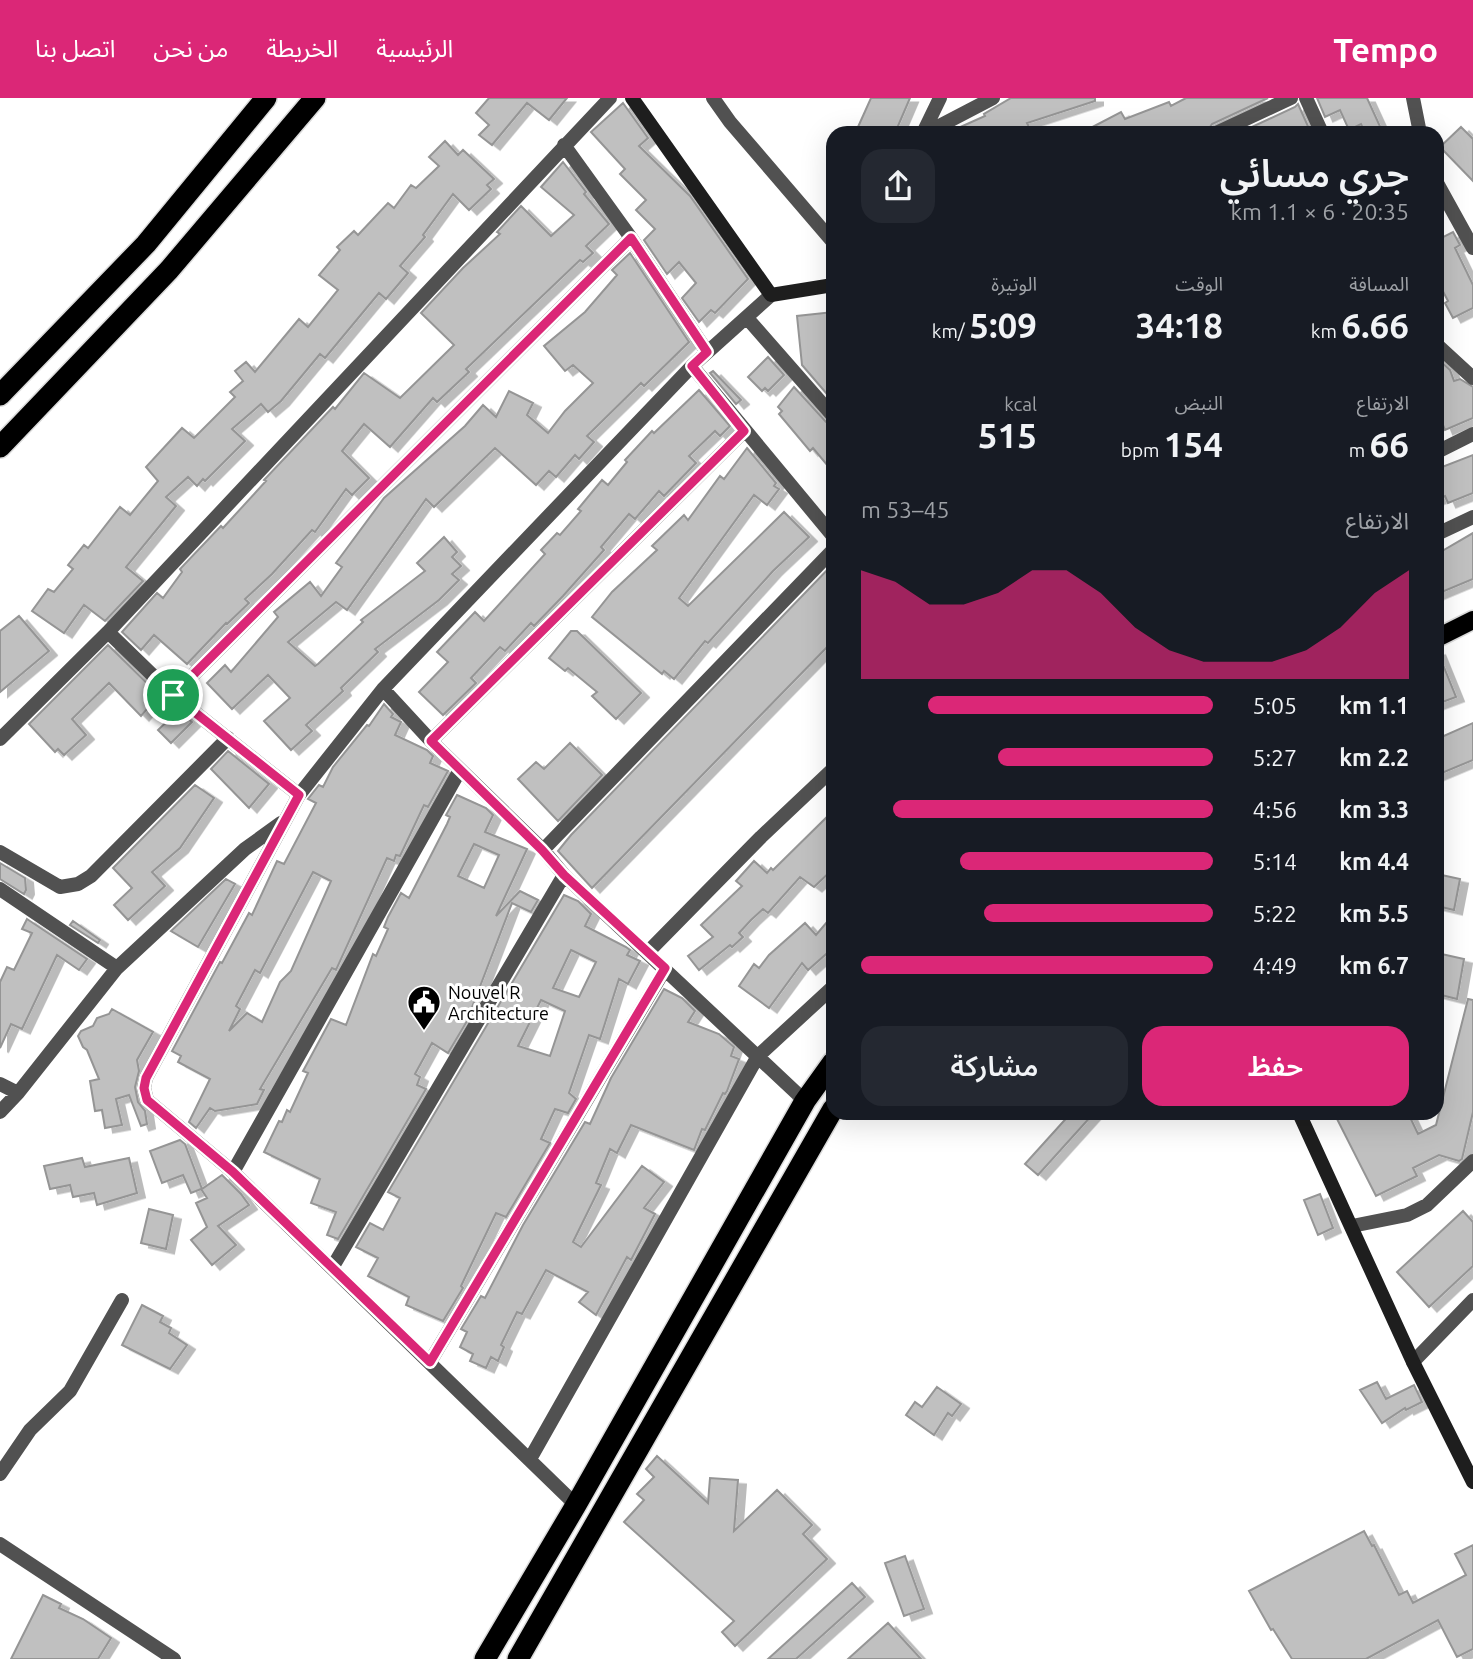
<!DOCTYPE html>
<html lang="ar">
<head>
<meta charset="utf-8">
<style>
  body { margin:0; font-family:Ubuntu,"Noto Sans Arabic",sans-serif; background:#242831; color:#f1f3f6; direction:rtl; height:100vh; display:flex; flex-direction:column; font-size:26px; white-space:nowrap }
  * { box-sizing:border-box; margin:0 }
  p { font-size:23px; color:#9ea1a6 }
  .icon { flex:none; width:38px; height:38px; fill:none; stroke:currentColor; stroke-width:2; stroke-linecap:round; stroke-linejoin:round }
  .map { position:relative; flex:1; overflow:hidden; direction:ltr }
  .panel { position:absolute; left:826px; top:28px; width:618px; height:994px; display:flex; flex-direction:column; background:#171b24; border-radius:21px; box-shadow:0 7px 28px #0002; direction:rtl }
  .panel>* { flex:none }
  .pin { position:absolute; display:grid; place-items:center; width:60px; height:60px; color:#fff; margin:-30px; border:4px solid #fff; border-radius:50%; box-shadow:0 2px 7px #0007 }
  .round { display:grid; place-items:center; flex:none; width:74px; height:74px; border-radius:21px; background:#242831 }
  .summary { display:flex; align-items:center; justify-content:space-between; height:119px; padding:0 35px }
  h1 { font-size:38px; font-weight:600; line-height:52px }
  .figures { display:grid; grid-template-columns:repeat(3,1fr); gap:10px; height:119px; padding:7px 35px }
  .figures div { display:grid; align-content:center }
  .figures b { font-size:35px; font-weight:600 }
  .figures small { font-size:19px; font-weight:400 }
  .figures p { font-size:19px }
  .chart { height:196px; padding:14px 35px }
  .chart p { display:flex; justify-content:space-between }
  .chart svg { width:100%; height:126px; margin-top:7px; fill:#db2777; opacity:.7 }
  .button { display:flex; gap:14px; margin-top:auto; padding:14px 35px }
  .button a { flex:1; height:80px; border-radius:21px; background:#db2777; color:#fff; font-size:28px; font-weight:600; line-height:80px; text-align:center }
  .button a+a { background:#242831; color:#f1f3f6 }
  ul { padding:0 35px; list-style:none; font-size:23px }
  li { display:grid; grid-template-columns:112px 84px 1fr; align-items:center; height:52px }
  li i { height:18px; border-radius:9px; background:#db2777 }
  header { display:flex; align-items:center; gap:42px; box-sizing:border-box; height:98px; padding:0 35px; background:#db2777; color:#fff }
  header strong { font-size:33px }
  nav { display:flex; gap:38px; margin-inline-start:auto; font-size:24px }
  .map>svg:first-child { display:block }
</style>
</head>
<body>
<header>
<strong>Tempo</strong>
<nav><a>الرئيسية</a><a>الخريطة</a><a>من نحن</a><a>اتصل بنا</a></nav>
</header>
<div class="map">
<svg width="1473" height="1561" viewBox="0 0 1473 1561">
  <defs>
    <filter id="shadow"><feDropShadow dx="8" dy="4.5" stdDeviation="0" flood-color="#0004"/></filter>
  </defs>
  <rect width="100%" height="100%" fill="#fff"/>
  <path fill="#c0c0c0" stroke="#959595" stroke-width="2" fill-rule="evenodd" filter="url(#shadow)" d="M489,0H567L549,22L527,5L492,47L479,37L489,27L476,15Z
    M871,0H910L895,35H863L864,31L858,29Z
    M1011,0H1095V3L1027,25L1032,35H947L985,18L984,16Z
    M1186,0H1268L1212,26L1206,35H1081L1121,14L1125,21L1169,4L1171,8Z
    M1317,0H1367L1383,35H1365L1361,26L1349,32L1340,12L1325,19Z
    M623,5L648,40L639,48L690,98L748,181L715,215L711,212L699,224L682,200L696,185L679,164L667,176L644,142L655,131L636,112L646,102L620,76L625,71L591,34Z
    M1298,6L1311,35H1239L1295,9Z
    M1461,29L1473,41V83L1440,49Z
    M445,43L458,57L463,52L494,81L487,87L491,91L469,112L453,96L423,137L425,139L400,168L408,175L386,201L379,195L325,260L320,256L281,303L268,314L261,306L232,331L245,343L205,383L203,381L197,388L188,379L166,399L176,408L126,469L143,483L105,523L84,507L64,535L32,513L48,491L54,494L73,471L68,467L84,447L88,450L120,409L130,417L158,383L146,369L182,330L194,340L235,299L230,294L243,283L235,273L246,264L255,274L299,221L308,229L338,192L319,177L340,152L337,149L354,133L358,137L388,105L394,110L411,87L416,90L439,68L429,59Z
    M563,64L586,94L584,96L609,126L586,148L593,155L583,164L580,162L466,271L469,274L437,304L433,300L390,349L364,326L342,353L369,380L352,397L346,391L315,434L312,432L272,476L245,501L249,505L227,526L226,525L187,566L154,537L141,552L122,534L157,495L163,500L182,474L180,471L221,428L223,430L266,383L264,382L333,309L335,311L364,275L400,300L454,247L421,215L463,170L500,136L497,134L521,108L551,138L574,117L541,89Z
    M1453,134L1460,147L1455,150L1473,187V210L1453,220L1445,205L1448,203L1437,182V142Z
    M630,155L689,244L644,288L641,285L587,338L594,344L579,361L575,357L556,379L549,373L536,387L495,350L434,409L426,401L347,512L336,504L288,544L315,568L318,566L363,524L361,522L425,473L417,465L444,439L457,454L452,459L461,468L452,476L459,482L439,502L375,551L378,554L341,590L343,593L306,627L312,633L291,652L264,623L290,600L268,577L232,611L207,585L225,567L231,574L278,519L274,514L310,484L321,498L342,469L336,465L384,400L465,328L483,307L496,319L509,293L533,305L527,317L548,335L565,313L593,285L573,267L565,273L544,248L585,214L617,177L612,172Z
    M833,214V303L802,267L797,218Z
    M768,259L784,277L768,293L765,290L762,293L748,279Z
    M1437,260L1450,272L1454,283L1460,281L1473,289V320L1445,332L1441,322L1437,323Z
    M713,273L741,302L736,306L710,275Z
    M794,289L826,324L833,327V374L813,350L810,353L779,316L782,313L778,309Z
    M699,292L730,328L720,338L715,333L689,358L696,365L664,398L659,393L635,421L629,416L601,449L604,452L563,498L534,528L531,525L505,553L500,549L471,580L476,585L443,617L419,594L448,564L437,554L475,514L484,523L545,456L541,452L557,435L560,437L581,413L578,411L602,382L608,387L627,364L625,362L652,333L654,335Z
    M747,350L776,385L774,388L779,391L767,407L754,397L679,500L688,508L784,414L809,439L773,473L708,545L705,543L674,581L664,573L662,576L592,519L612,494L657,452L652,448L684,417L688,422L720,378L724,381Z
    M1473,357V395L1448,405L1445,398L1437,401V371Z
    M1473,435V481L1437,496V456Z
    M833,466V543L592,790L558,753L571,737Z
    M19,518L49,553L0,594V533Z
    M571,533H577L641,595L616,621L592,598L597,594L568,570L565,573L549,560Z
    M108,547L159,597L141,618L109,585L72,621L86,637L64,657L58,651L55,654L29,626Z
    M1437,552L1456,599L1437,606Z
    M384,606L393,616L391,619L401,624L395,637L427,652L433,658L430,665L448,673L428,709L424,707L400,758L396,757L394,763L387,760L336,872L332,870L260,991L264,992L257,1006L215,1013L210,1010L196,1030L189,1024L210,981L178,964L181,958L172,953L220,864L222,865L249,815L252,817L277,763L284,766L316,705L308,701L319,687L323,689L333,669L367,627L369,628ZM313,774L331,783L291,873L280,884L262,924L247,915L229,933L240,911L236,908L255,872L260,875Z
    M178,613L192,624L171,645L158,632Z
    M1473,625V662L1437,677V641Z
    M570,645L602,677L558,723L518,681L536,664L544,671Z
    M228,653L269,686L249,710L211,671Z
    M195,687L214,700L180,750L152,774L165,788L128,822L114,807L132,790L113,770Z
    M457,697L486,710L493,717L485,734L527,751L496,818L520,793L538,802L531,814L512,805L471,912L473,913L448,955L432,945L415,976L420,979L417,987L426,991L338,1141L327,1137L336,1114L311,1105L320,1081L264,1054L279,1023L282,1024L287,1012L290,1014L308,975L303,973L331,921L346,927L373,856L376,858L388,831L384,829L388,819L401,795L409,800L447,726L450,719L446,717ZM474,746L499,757L484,790L458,778Z
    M833,713V771L814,789L800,779L768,815L763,811L751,822L739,835L743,839L732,849L730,847L699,872L688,858L713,839L701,827L742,788L736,783L754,763L767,775L771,770L773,772Z
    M0,765L25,780L26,792L24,796L0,781Z
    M1437,776L1460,781L1454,812L1437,808Z
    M226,781L235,786L198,849L171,833Z
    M564,797L578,803L591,816L585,828L626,849L630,852L627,857L640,863L628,886L619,881L600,941L589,937L569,995L576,1001L568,1015L555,1011L541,1041L550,1045L506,1119L496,1115L461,1188L463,1190L443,1223L406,1207L409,1199L368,1178L378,1160L356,1149L370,1125L383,1132L400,1100L388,1094ZM571,852L596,864L579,899L553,890ZM541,902L565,913L550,958L518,948Z
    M833,817V850L808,872L802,865L769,910L739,888L754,866L759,870L769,857L805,825L816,837Z
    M27,821L87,861L79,872L57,857L22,931L11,926L0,950V884L7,869L14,872L32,835L22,831Z
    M73,823L100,842L98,845L70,827Z
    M1437,855L1464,861L1457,901L1437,896Z
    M664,891L682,900L695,913L688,924L719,936L734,949L731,958L739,961L727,993L725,996L723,995L705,1032L702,1031L694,1052L631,1027L617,1055L610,1051L596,1085L601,1087L573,1144L581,1149L642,1068L664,1084L644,1110L655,1116L631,1162L627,1159L596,1217L579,1204L588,1194L546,1172L522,1216L517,1214L501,1247L504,1249L498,1263L491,1259L486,1270L470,1263L473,1256L460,1249L467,1234L461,1231L481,1198L485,1200L523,1127L585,1024L590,1026L611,980Z
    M1468,901L1473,902V1014L1462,1061L1459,1063L1439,1057L1413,1070L1417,1078L1376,1098L1334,1015H1408L1418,1036L1436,1027Z
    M112,911L153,934L137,962L139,973L135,989L138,1004L145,1013L147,1026L141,1028L129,997L116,1001L122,1027L105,1030L102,1012L95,1013L90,983L99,981L87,952L83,949L78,938L81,933L93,928L97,920L109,916Z
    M1071,1015H1094L1038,1077L1025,1066Z
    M180,1042L185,1046L202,1091L222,1077L241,1096L249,1107L218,1128L236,1147L212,1167L191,1142L207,1129L196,1105L207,1100L201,1091L191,1095L183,1077L162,1085L150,1053Z
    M82,1060L85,1069L129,1060L137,1095L97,1107L94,1095L73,1099L70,1087L50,1091L44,1068Z
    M1320,1096L1333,1130L1318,1137L1304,1102Z
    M149,1111L173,1117L166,1151L141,1145Z
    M1463,1113L1473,1124V1168L1429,1209L1397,1174Z
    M142,1207L163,1218L160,1224L171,1230L169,1235L187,1247L170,1271L122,1247Z
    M1377,1284L1386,1301L1414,1287L1422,1304L1406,1312L1405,1310L1382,1325L1360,1292Z
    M937,1289L961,1306L952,1318L948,1315L934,1337L906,1317L915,1304L922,1309Z
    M657,1358L708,1405L710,1380L738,1382L734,1433L777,1392L812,1427L803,1436L827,1461L735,1548L722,1534L734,1523L624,1424L644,1402L637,1396L654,1379L646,1371Z
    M1364,1433L1372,1448L1374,1447L1399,1497L1407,1493L1413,1505L1466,1477L1455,1456L1473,1447V1551L1457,1559L1438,1522L1366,1561H1292L1273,1531L1271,1532L1249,1493Z
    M905,1458L924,1511L904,1518L885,1465Z
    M852,1485L865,1499L796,1561H768Z
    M43,1497L61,1506L59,1510L83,1521L111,1540L98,1561H11Z
    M888,1525L921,1561H848Z"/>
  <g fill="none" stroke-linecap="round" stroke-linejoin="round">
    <defs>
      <path id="primary" d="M1437,540L1473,522"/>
      <path id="highway" d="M0,297L146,146L266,0
        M0,349L169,172L315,0
        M485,1561L576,1407L805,1003L833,964
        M518,1561L833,1011"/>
    </defs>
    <use href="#primary" stroke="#dbdbdb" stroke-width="21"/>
    <use href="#highway" stroke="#dbdbdb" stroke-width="24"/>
    <path stroke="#515151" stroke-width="14" d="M713,0L730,24L833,144
      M1306,0L1322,35
      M1413,0L1420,35
      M923,35L940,0
      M926,35L993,0
      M1216,35L1291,0
      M564,47L631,140L707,254
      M1437,85L1473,150
      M747,220L833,318
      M1437,247L1473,280
      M692,268L833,438
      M1437,354L1473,336
      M1437,436L1473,419
      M108,534L173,597L299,697
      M383,591L431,643L543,752L564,777L805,1003
      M173,597L631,140
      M0,641L108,534L610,0
      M431,643L744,333
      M543,752L833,452
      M0,754L60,789L78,786L91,778L228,640
      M0,791L117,870
      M647,855L761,739L833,671
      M0,986L18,995
      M0,1014L18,995L117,870L245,751L281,725
      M233,1074L460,672
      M1352,1128L1407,1117L1427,1107L1473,1063
      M332,1170L564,777
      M430,1264L665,871
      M1413,1264L1473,1202
      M530,1361L758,958L833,889
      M0,1376L30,1332L70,1293L122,1202
      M576,1407L233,1074L147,1002L144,990L146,980L299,697L383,591L692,268L771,197
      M0,1446L174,1561"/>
    <path stroke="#1e1e1e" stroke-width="14" d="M632,0L771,197L833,187
      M1299,1015L1413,1264L1473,1384"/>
    <use href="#primary" stroke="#000" stroke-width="18"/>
    <use href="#highway" stroke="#000" stroke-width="21"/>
  </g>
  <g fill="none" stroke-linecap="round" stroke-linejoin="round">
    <defs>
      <path id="route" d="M631,140L707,254L692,268L744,333L431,643L542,752L564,777L665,870L430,1264L233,1074L147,1002L144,990L146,980L299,697L173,597Z"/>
    </defs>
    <use href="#route" stroke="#fff" stroke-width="14"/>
    <use href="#route" stroke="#db2777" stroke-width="9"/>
  </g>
  <defs>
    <symbol id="civic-pin" viewBox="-11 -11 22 30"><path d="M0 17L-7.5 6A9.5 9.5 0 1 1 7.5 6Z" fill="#000" stroke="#fff"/><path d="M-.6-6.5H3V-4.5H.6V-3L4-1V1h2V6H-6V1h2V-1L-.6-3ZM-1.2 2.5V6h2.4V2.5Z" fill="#fff"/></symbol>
  </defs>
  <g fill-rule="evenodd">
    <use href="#civic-pin" x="405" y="885" width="38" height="52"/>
  </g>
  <g text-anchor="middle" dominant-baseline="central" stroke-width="6" stroke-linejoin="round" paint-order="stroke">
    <g font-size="18" fill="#000" stroke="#fff" text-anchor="start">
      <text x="448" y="894">Nouvel R<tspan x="448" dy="21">Architecture</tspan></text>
    </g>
  </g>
</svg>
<div class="pin" style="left:173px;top:597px;background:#1e9e55"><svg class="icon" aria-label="arrive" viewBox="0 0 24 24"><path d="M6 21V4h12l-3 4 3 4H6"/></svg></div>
<section class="panel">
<div class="summary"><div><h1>جري مسائي</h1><p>20:35 · 6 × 1.1 km</p></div><a class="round"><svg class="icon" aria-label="share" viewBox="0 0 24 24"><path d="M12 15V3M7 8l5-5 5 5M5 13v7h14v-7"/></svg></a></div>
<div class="figures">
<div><p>المسافة</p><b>6.66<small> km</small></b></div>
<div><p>الوقت</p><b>34:18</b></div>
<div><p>الوتيرة</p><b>5:09<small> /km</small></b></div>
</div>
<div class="figures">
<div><p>الارتفاع</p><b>66<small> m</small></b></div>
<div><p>النبض</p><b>154<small> bpm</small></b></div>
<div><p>kcal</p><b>515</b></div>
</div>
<div class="chart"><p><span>الارتفاع</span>45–53 m</p>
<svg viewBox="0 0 160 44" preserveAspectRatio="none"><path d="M0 44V6L10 10L20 18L30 18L40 14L50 6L60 6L70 14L80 26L90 34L100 38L110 38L120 38L130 34L140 26L150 14L160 6V44z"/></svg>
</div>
<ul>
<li><b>1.1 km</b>5:05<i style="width:81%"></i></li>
<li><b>2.2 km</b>5:27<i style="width:61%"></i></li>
<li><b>3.3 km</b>4:56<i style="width:91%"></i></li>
<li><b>4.4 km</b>5:14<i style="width:72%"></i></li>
<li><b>5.5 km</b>5:22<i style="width:65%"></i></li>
<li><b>6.7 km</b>4:49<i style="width:100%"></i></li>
</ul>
<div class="button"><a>حفظ</a><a>مشاركة</a></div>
</section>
</div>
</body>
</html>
